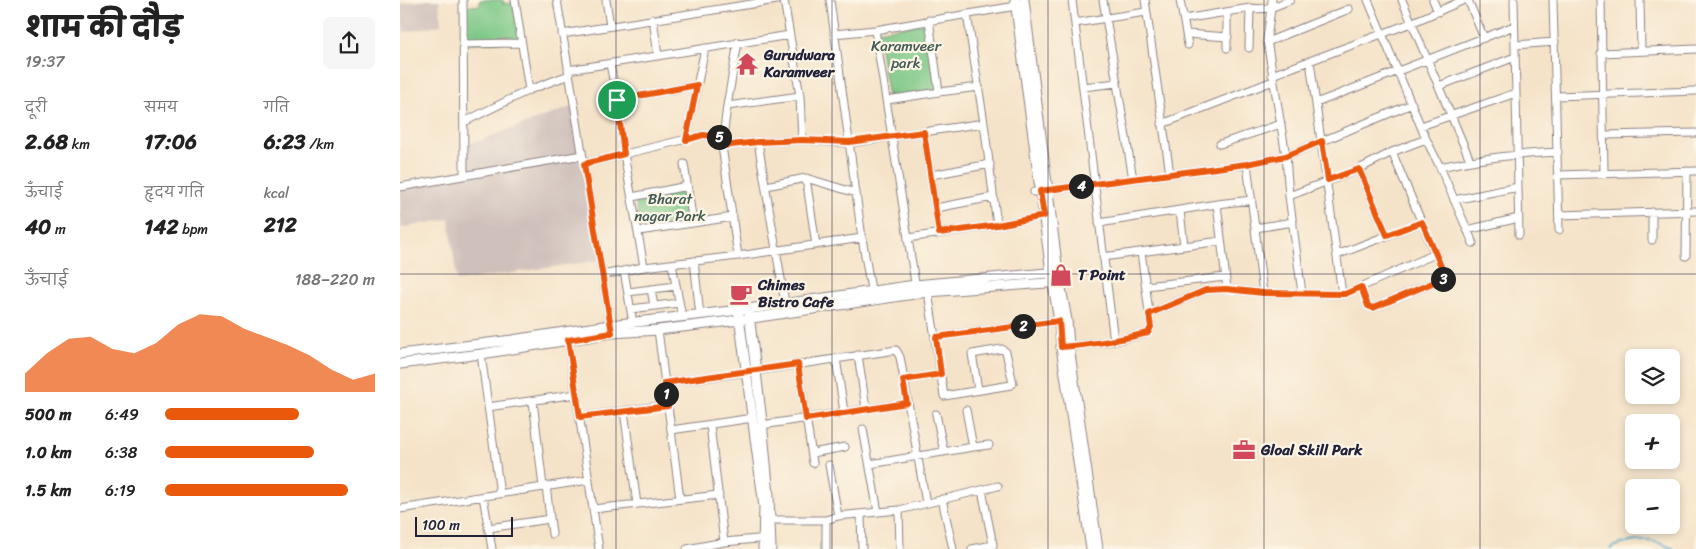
<!DOCTYPE html>
<html lang="hi">
<head>
<meta charset="utf-8">
<style>
  body { margin:0; font-family:Sriracha,"Playpen Sans Deva",sans-serif; background:#f6f6f6; color:#222; height:100vh; display:flex; flex-direction:column; font-size:19px; white-space:nowrap }
  * { box-sizing:border-box; margin:0 }
  p { font-size:16px; color:#767676 }
  .icon { flex:none; width:28px; height:28px; fill:none; stroke:currentColor; stroke-width:2; stroke-linecap:round; stroke-linejoin:round }
  .map { position:relative; flex:1; overflow:hidden }
  .sheet { display:flex; flex-direction:column; background:#fff; width:400px }
  .sheet>* { flex:none }
  .buttons { position:absolute; left:1225px; top:349px; display:grid; gap:10px }
  .buttons a { display:grid; place-items:center; width:55px; height:55px; border-radius:8px; background:#fff; box-shadow:0 2px 8px #0003; font-size:25px }
  .scale { position:absolute; left:15px; bottom:12px; width:98px; box-sizing:border-box; padding-left:5px; border:2px solid #22223b; border-top:0; font-size:14px; line-height:18px; white-space:nowrap; color:#22223b; -webkit-text-stroke:4px #fcf5e5; paint-order:stroke }
  .pin { position:absolute; display:grid; place-items:center; width:42px; height:42px; color:#fff; margin:-21px; border:2px solid #fff; border-radius:50%; box-shadow:0 1px 5px #0007 }
  .km { position:absolute; width:25px; height:25px; margin:-12px; border-radius:50%; background:#222; color:#fff; font-size:14px; line-height:25px; text-align:center }
  .round { display:grid; place-items:center; flex:none; width:52px; height:52px; border-radius:8px; background:#f6f6f6 }
  .headline { display:flex; align-items:center; justify-content:space-between; height:85px; padding:0 25px }
  h1 { font-size:28px; font-weight:800; line-height:38px }
  .metrics { display:grid; grid-template-columns:repeat(3,1fr); gap:8px; height:85px; padding:5px 25px }
  .metrics div { display:grid; align-content:center }
  .metrics b { font-size:21px; font-weight:800 }
  .metrics small { font-size:14px; font-weight:400 }
  .metrics p { font-size:14px }
  .chart { height:140px; padding:10px 25px }
  .chart p { display:flex; justify-content:space-between }
  .chart svg { width:100%; height:90px; margin-top:5px; fill:#ea580c; opacity:.7 }
  ul { padding:0 25px; list-style:none; font-size:16px }
  li { display:grid; grid-template-columns:80px 60px 1fr; align-items:center; height:38px }
  li i { height:12px; border-radius:6px; background:#ea580c }
  main { display:flex; flex:1; min-height:0 }
  .map>svg:first-child { display:block }
</style>
</head>
<body>
<main>
<section class="sheet">
<div class="headline"><div><h1>शाम की दौड़</h1><p>19:37</p></div><a class="round"><svg class="icon" aria-label="share" viewBox="0 0 24 24"><path d="M12 15V3M7 8l5-5 5 5M5 13v7h14v-7"/></svg></a></div>
<div class="metrics">
<div><p>दूरी</p><b>2.68<small> km</small></b></div>
<div><p>समय</p><b>17:06</b></div>
<div><p>गति</p><b>6:23<small> /km</small></b></div>
</div>
<div class="metrics">
<div><p>ऊँचाई</p><b>40<small> m</small></b></div>
<div><p>हृदय गति</p><b>142<small> bpm</small></b></div>
<div><p>kcal</p><b>212</b></div>
</div>
<div class="chart"><p><span>ऊँचाई</span>188–220 m</p>
<svg viewBox="0 0 160 44" preserveAspectRatio="none"><path d="M0 44V35L10 25L20 18L30 17L40 23L50 25L60 20L70 11L80 6L90 7L100 13L110 17L120 21L130 26L140 33L150 38L160 35V44z"/></svg>
</div>
<ul>
<li><b>500 m</b>6:49<i style="width:64%"></i></li>
<li><b>1.0 km</b>6:38<i style="width:71%"></i></li>
<li><b>1.5 km</b>6:19<i style="width:87%"></i></li>
</ul>
</section>
<div class="map">
<svg width="1296" height="549" viewBox="0 0 1296 549">
  <rect width="100%" height="100%" fill="#fcf5e5"/>
  <filter id="ink" filterUnits="userSpaceOnUse"><feTurbulence type="fractalNoise" baseFrequency=".02" numOctaves="2"/><feDisplacementMap in="SourceGraphic" scale="10" xChannelSelector="R" yChannelSelector="G"/><feConvolveMatrix kernelMatrix="1 2 1 2 8 2 1 2 1" color-interpolation-filters="sRGB"/></filter>
  <filter id="wash" filterUnits="userSpaceOnUse"><feTurbulence type="fractalNoise" baseFrequency=".0096" numOctaves="4" result="noise"/><feDisplacementMap in="SourceGraphic" scale="20" xChannelSelector="R" yChannelSelector="G"/><feGaussianBlur stdDeviation="1.12" result="paint"/><feColorMatrix in="noise" values="0 0 0 0 0 0 0 0 0 0 0 0 0 0 0 0 0 1.4 0 .05"/><feComposite in="paint" operator="in"/></filter>
  <g filter="url(#wash)">
    <rect width="100%" height="100%" fill="#f5e3c9"/>
    <path fill="#cfc0bb" d="M27,0H39L41,25L4,32L0,4Z
      M174,106L182,155L179,156L189,193L200,260L57,281L49,219L0,228V188L64,175V146Z"/>
    <path fill="#7cc786" stroke="#4f7460" d="M80,0H103L104,3L102,4L113,3L119,41L65,43V7L80,5Z
      M526,23L536,90L488,97L477,31Z
      M285,189L290,221L241,229L235,199Z"/>
    <g fill="none" stroke-linecap="round" stroke-linejoin="round">
      <path stroke="#54aad0" stroke-width="2" d="M1210,549C1221,542 1242,539 1255,542C1261,543 1268,547 1274,549"/>
    </g>
  </g>
  <g filter="url(#ink)">
    <g fill="none" stroke-linecap="round" stroke-linejoin="round">
      <defs>
        <path id="minor" d="M63,0L64,175
          M115,0L129,90
          M157,0L211,328
          M206,0L210,26
          M384,0L400,96L402,140
          M430,0L462,238L473,301
          M672,0L714,341
          M703,0L733,179
          M745,0L770,174
          M780,0L788,45
          M872,0L867,40L886,156L889,196L902,293
          M968,0L1026,139L1040,167L1073,243
          M1002,0L1070,160
          M1033,0L1038,12
          M1068,0L1084,38
          M1114,0L1119,235
          M1153,0L1159,230
          M1201,0L1204,173
          M1240,0L1241,51
          M827,12V48
          M567,14L584,123L597,225
          M253,19L258,56
          M784,19L850,8C865,11 876,6 890,0
          M675,23L746,12
          M475,30L516,289
          M162,34L377,0
          M434,34L475,30L616,6
          M786,34L828,37
          M338,42L327,106L322,146L338,256
          M867,42L949,9
          M63,44L121,43
          M1115,45L1155,42
          M849,48L850,8
          M1201,53L1296,49
          M910,61L942,294
          M210,64L217,100L224,154L244,267
          M168,70L390,35
          M872,75L1011,23L1064,0
          M1039,86L1115,57
          M683,87L717,83
          M539,92L579,87
          M1156,96L1296,91
          M217,100L297,85
          M487,100L539,92L529,20
          M916,103L1114,26
          M327,106L400,96
          M64,122L129,90L169,75
          M762,124L873,81
          M1021,126L1116,93
          M524,132L539,233
          M1204,135L1296,133
          M286,140L305,48
          M358,142L385,303
          M820,144L881,124
          M322,146L358,142L402,140L449,143L584,123
          M184,164L303,135L323,137
          M284,164L293,223
          M847,164L863,293
          M1040,167C1079,158 1118,154 1158,152
          M959,169L987,235
          M531,175L590,164
          M1158,175L1296,171
          M406,178L416,245
          M366,186L406,178L456,193
          M0,187L182,155
          M634,192L847,164L886,156L1012,104
          M889,196L959,169L992,152L1026,139
          M232,197L287,186
          M1054,200L1118,187
          M817,204L827,289
          M536,208L593,197
          M780,211L784,246
          M1252,212V240
          M1159,215L1296,211
          M699,223L817,204L852,200
          M855,228L893,222
          M1067,230L1119,218
          M239,231L333,217
          M508,238L597,225L644,216
          M937,255L1022,222
          M1286,256L1287,171
          M703,257L821,241
          M294,261L300,315
          M272,264L282,317
          M224,271L233,323
          M202,275L244,267L338,256L462,238
          M746,286L825,277
          M961,287L968,306L973,308L1044,278L1045,273L1035,254L992,152
          M251,289L254,306
          M228,292L276,286
          M528,292L544,396L611,385L613,383L606,352L602,349L572,354L578,390
          M231,309L279,303
          M749,314L806,290L827,289L863,293L945,294L1035,254
          M258,330L280,499
          M536,337L659,321
          M168,340L199,549
          M664,347L714,341L748,333L751,327L741,252
          M81,354L100,494
          M458,355L466,408
          M436,358L444,412
          M398,364L413,463
          M503,380L541,374
          M264,383L347,372L496,350L500,357L526,503
          M133,401L143,487
          M88,407L176,394
          M224,411L237,504
          M536,414L544,452
          M180,417L268,405
          M310,425L324,542
          M362,425L507,403
          M463,429L478,512
          M271,430L353,418
          M573,447L589,445
          M412,453L445,447
          M470,464L573,447L566,410
          M429,465L438,516
          M146,486L152,534
          M83,496L92,549
          M542,499L553,549
          M0,509L189,480
          M193,509L319,495
          M499,510L500,549
          M461,515L462,549
          M365,520H426L438,516L499,510L598,486
          M88,528L150,519
          M287,549L324,542L368,538
          M426,549V520
          M572,549L593,545L582,490"/>
        <path id="tertiary" d="M615,0L651,272L659,321L661,347L691,549
          M624,0L658,272L667,320L669,346L698,549
          M349,314L362,421L369,496L371,549
          M339,316L364,507L363,549
          M0,354L112,340L210,325L348,309L515,285L658,272
          M0,364L81,354L212,333L258,330L339,320L528,292L660,282"/>
      </defs>
      <use href="#minor" stroke="#8c8282" stroke-width="9"/>
      <use href="#tertiary" stroke="#8c8282" stroke-width="11"/>
      <use href="#minor" stroke="#fff" stroke-width="7"/>
      <use href="#tertiary" stroke="#fff" stroke-width="9"/>
    </g>
  </g>
  <g fill="none" stroke-linecap="round" stroke-linejoin="round" filter="url(#ink)">
    <defs>
      <path id="route" d="M297,85L286,140L303,135L323,137L322,146L358,142L402,140L449,142L524,132L539,233L597,225L644,216L640,191L847,164L886,156L922,141L928,180L959,169L987,235L1022,222L1044,273V278L973,308L968,306L961,287L945,294L863,293L826,289L806,290L749,314L751,327L748,333C719,340 691,345 661,347L659,321L536,337L541,374L503,380L507,403L406,419L398,364L264,383L268,406L180,417L168,340L212,333L184,164L224,154L217,100Z"/>
    </defs>
    <use href="#route" stroke="#fff" stroke-width="10"/>
    <use href="#route" stroke="#ea580c" stroke-width="6"/>
  </g>
  <path fill="none" stroke="#22223b" stroke-width="1" stroke-opacity="0.55" d="M216,0V549M432,0V549M648,0V549M864,0V549M1080,0V549M0,274H1296"/>
  <defs>
    <symbol id="temple-bare" viewBox="-9 -9 18 18"><path d="M0-6L5-2H3V0L6.5 2.5H4V6H1.5V3h-3V6H-4V2.5H-6.5L-3 0V-2H-5Z" fill="#d1495b" stroke="#fcf5e5" stroke-width="2.5" paint-order="stroke"/></symbol>
    <symbol id="shop-bare" viewBox="-9 -9 18 18"><path d="M-5-2.5h2.3a2.7 3.5 0 0 1 5.4 0H5L5.5 6h-11ZM-1.5-2.5h3a1.5 2.3 0 0 0-3 0Z" fill="#d1495b" stroke="#fcf5e5" stroke-width="2.5" paint-order="stroke"/></symbol>
    <symbol id="cafe-bare" viewBox="-9 -9 18 18"><path d="M-5.5-4.5H6V0H3Q3 3.5 0 3.5H-2.5Q-5.5 3.5-5.5 0ZM3-3.2v2h1.7v-2ZM-6 4.5H4V6H-6Z" fill="#d1495b" stroke="#fcf5e5" stroke-width="2.5" paint-order="stroke"/></symbol>
    <symbol id="office-bare" viewBox="-9 -9 18 18"><path d="M-6-3h4V-5.5h4V-3h4V5H-6ZM-1-4.5V-3h2v-1.5ZM-6 0V1H6V0Z" fill="#d1495b" stroke="#fcf5e5" stroke-width="2.5" paint-order="stroke"/></symbol>
  </defs>
  <g fill-rule="evenodd">
    <use href="#temple-bare" x="331" y="48" width="32" height="32"/>
    <use href="#shop-bare" x="645" y="259" width="32" height="32"/>
    <use href="#cafe-bare" x="325" y="278" width="32" height="32"/>
    <use href="#office-bare" x="828" y="434" width="32" height="32"/>
  </g>
  <g text-anchor="middle" dominant-baseline="central" stroke-width="4.5" stroke-linejoin="round" paint-order="stroke">
    <g font-size="15" fill="#425c55" stroke="#fcf5e5">
      <text x="506" y="46">Karamveer<tspan x="506" dy="17">park</tspan></text>
      <text x="270" y="199">Bharat<tspan x="270" dy="17">nagar Park</tspan></text>
    </g>
    <g font-size="15" font-weight="bold" fill="#22223b" stroke="#fcf5e5" text-anchor="start">
      <text x="364" y="55">Gurudwara<tspan x="364" dy="17">Karamveer</tspan></text>
      <text x="678" y="275">T Point</text>
      <text x="358" y="285">Chimes<tspan x="358" dy="17">Bistro Cafe</tspan></text>
      <text x="861" y="450">Gloal Skill Park</text>
    </g>
  </g>
</svg>
<div class="buttons">
<a><svg class="icon" aria-label="layers" viewBox="0 0 24 24"><path d="M12 4l9 5-9 5-9-5zM3 14l9 5 9-5"/></svg></a>
<a>+</a>
<a>−</a>
</div>
<div class="scale">100 m</div>
<div class="pin" style="left:217px;top:100px;background:#1e9e55"><svg class="icon" aria-label="arrive" viewBox="0 0 24 24"><path d="M6 21V4h12l-3 4 3 4H6"/></svg></div>
<b class="km" style="left:266px;top:394px">1</b>
<b class="km" style="left:623px;top:326px">2</b>
<b class="km" style="left:1043px;top:279px">3</b>
<b class="km" style="left:681px;top:186px">4</b>
<b class="km" style="left:319px;top:137px">5</b>
</div>
</main>
</body>
</html>
